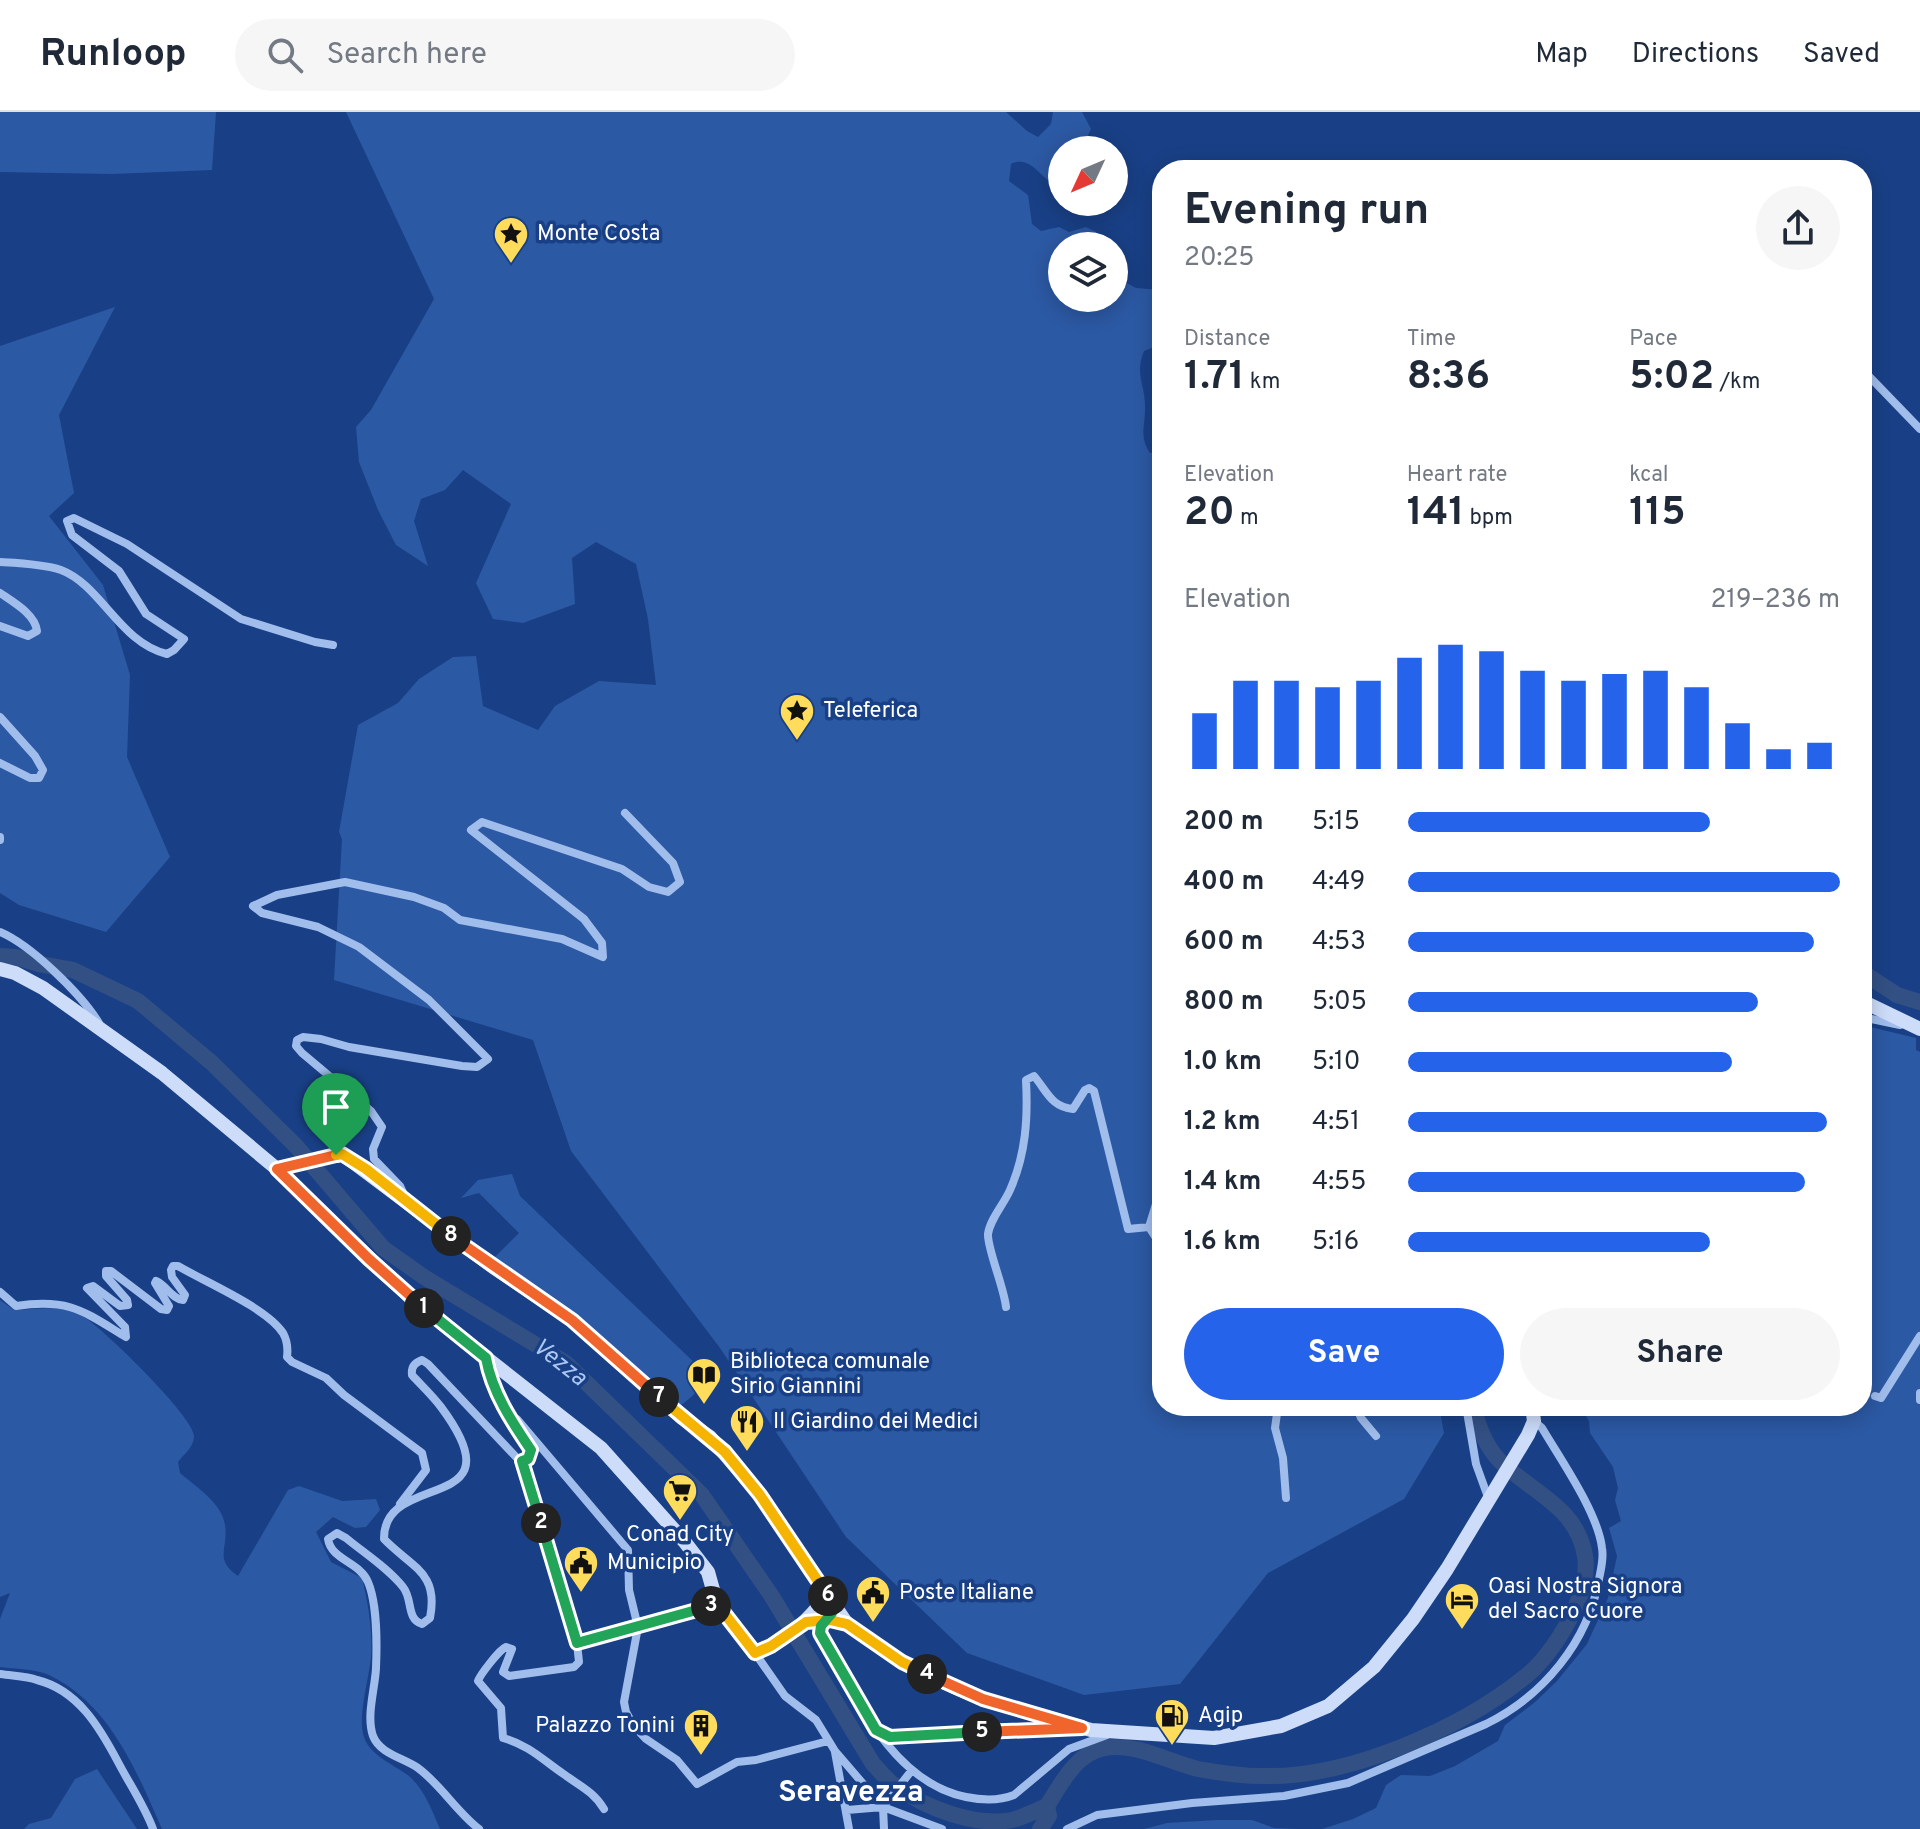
<!DOCTYPE html>
<html lang="en">
<head>
<meta charset="utf-8">
<style>
  body { margin:0; font-family:Overpass,sans-serif; background:#f6f6f7; color:#1f2937; height:100vh; display:flex; flex-direction:column; font-size:30px; white-space:nowrap }
  * { box-sizing:border-box; margin:0 }
  p { font-size:26px; color:#747a83 }
  .icon { flex:none; width:44px; height:44px; fill:none; stroke:currentColor; stroke-width:2; stroke-linecap:round; stroke-linejoin:round }
  .map { position:relative; flex:1; overflow:hidden }
  .side { position:absolute; left:1152px; top:48px; width:720px; height:1256px; display:flex; flex-direction:column; background:#fff; border-radius:32px; box-shadow:0 4px 20px #0003 }
  .side>* { flex:none }
  .needle { width:52px; rotate:226deg }
  .fabs { position:absolute; left:1048px; top:24px; display:grid; gap:16px }
  .fabs a { display:grid; place-items:center; width:80px; height:80px; border-radius:50%; background:#fff; box-shadow:0 4px 20px #0003; font-size:40px }
  .pin { position:absolute; display:grid; place-items:center; width:68px; height:68px; color:#fff; margin:-82px -34px; border-radius:50% 50% 50% 0; rotate:-45deg; box-shadow:0 0 8px #0007 }
  .pin .icon { rotate:45deg }
  .km { position:absolute; width:40px; height:40px; margin:-20px; border-radius:50%; background:#222; color:#fff; font-size:22px; line-height:40px; text-align:center }
  .round { display:grid; place-items:center; flex:none; width:84px; height:84px; border-radius:42px; background:#f6f6f7 }
  .summary { display:flex; align-items:center; justify-content:space-between; height:136px; padding:0 32px }
  h1 { font-size:44px; font-weight:700; line-height:60px }
  .metrics { display:grid; grid-template-columns:repeat(3,1fr); gap:12px; height:136px; padding:8px 32px }
  .metrics div { display:grid; align-content:center }
  .metrics b { font-size:40px; font-weight:700 }
  .metrics small { font-size:22px; font-weight:400 }
  .metrics p { font-size:22px }
  .chart { height:224px; padding:16px 32px }
  .chart p { display:flex; justify-content:space-between }
  .chart svg { width:100%; height:144px; margin-top:8px; stroke:#2563eb; stroke-width:6 }
  .action { display:flex; gap:16px; margin-top:auto; padding:16px 32px }
  .action a { flex:1; height:92px; border-radius:48px; background:#2563eb; color:#fff; font-size:32px; font-weight:700; line-height:92px; text-align:center }
  .action a+a { background:#f6f6f7; color:#1f2937 }
  ul { padding:0 32px; list-style:none; font-size:26px }
  li { display:grid; grid-template-columns:128px 96px 1fr; align-items:center; height:60px }
  li i { height:20px; border-radius:10px; background:#2563eb }
  header { display:flex; align-items:center; gap:48px; box-sizing:border-box; height:112px; padding:0 40px; background:#fff; border-bottom:2px solid #e0e1e3 }
  header strong { font-size:38px }
  nav { display:flex; gap:44px; margin-inline-start:auto; font-size:28px }
  .search { width:560px; height:72px; background:#f6f6f7; display:flex; align-items:center; gap:20px; box-sizing:border-box; padding:0 28px; border-radius:44px; color:#747a83; font-size:30px }
  .map>svg:first-child { display:block }
</style>
</head>
<body>
<header>
<strong>Runloop</strong>
<div class="search"><svg class="icon" aria-label="search" viewBox="0 0 24 24"><circle cx="10" cy="10" r="6"/><path d="M15 15l6 6"/></svg>Search here</div>
<nav><a>Map</a><a>Directions</a><a>Saved</a></nav>
</header>
<div class="map">
<svg width="1920" height="1717" viewBox="0 0 1920 1717">
  <rect width="100%" height="100%" fill="#194086"/>
  <path fill="#2c59a4" d="M0,0H216L212,58L112,62L0,60Z
    M346,0H1006L1027,19L1038,25L1051,12L1053,0H1082L1091,17L1081,38H1062V76C1043,73 1033,41 1011,52L1009,69L1028,83L1032,112L1041,119L1059,115L1069,120L1086,115L1096,120V127L1076,134H1062V186H1114L1116,165L1136,176L1162,178V232L1144,239C1134,263 1146,273 1145,297C1145,315 1139,324 1150,341L1162,340V1294H1439L1444,1321L1404,1387L1268,1461L1180,1572L1084,1583L967,1541L846,1425L720,1236L571,1039L533,928L334,868L342,727L339,720L358,613L398,591L419,567L453,545L476,544L483,594L538,618L555,594L599,569L656,573L648,507L636,452L596,430L572,446L575,492L523,511L493,507L476,471L511,392L463,358L445,378L421,387L414,409L428,454L396,433L378,398L359,350L356,315L371,298L434,187Z
    M115,195L59,303L74,381L49,404L103,473L130,563L127,645L170,745L106,820L19,793L0,781V234Z
    M1862,913L1916,926V938L1920,940V1717H1322L1353,1707L1376,1696L1386,1673L1401,1663L1430,1664L1455,1654L1498,1629L1505,1613L1534,1591L1557,1569L1587,1532L1608,1486L1617,1444L1609,1416L1621,1409L1615,1388L1618,1376L1613,1355L1590,1321L1589,1309L1580,1294H1862Z
    M512,1062L520,1084L700,1256C706,1276 695,1282 680,1294L676,1293L493,1147L519,1121L479,1081L461,1086L478,1068Z
    M0,1188L14,1198C35,1198 61,1192 81,1203C101,1214 194,1305 194,1324C194,1335 184,1342 178,1350L180,1361C196,1375 222,1391 225,1413C229,1436 213,1447 238,1464L288,1378L299,1374L342,1389L376,1387L380,1398L366,1415L355,1416L333,1405L316,1420L331,1450L362,1466C368,1491 373,1520 371,1545C369,1567 357,1605 364,1625C370,1644 395,1653 409,1664C425,1678 432,1699 440,1717H162C137,1660 110,1592 49,1563C36,1557 15,1557 0,1555V1507L10,1481L0,1485Z
    M97,1657L137,1717H24L29,1712L51,1706L75,1667Z
    M1217,1708H1252L1274,1716L1299,1717H1144L1167,1711Z"/>
  <g fill="none" stroke-linecap="round" stroke-linejoin="round">
    <path stroke="#335084" stroke-width="16" d="M0,844L16,845L39,852L73,858L138,889L212,951L296,1034L383,1136L424,1165L566,1251L702,1383L771,1483L873,1652C880,1659 887,1668 895,1674C926,1696 974,1715 1012,1708C1024,1705 1035,1699 1047,1694
      M1862,860L1897,883L1920,890
      M1047,1694C1061,1672 1076,1641 1104,1636C1136,1630 1168,1650 1198,1657C1220,1661 1242,1664 1264,1664C1348,1666 1461,1617 1526,1564C1546,1548 1564,1520 1575,1496C1582,1480 1588,1461 1585,1444C1577,1394 1530,1380 1499,1348C1485,1334 1478,1313 1473,1294
      M1040,1717L1049,1704L1047,1694"/>
    <path stroke="#a0bdec" stroke-width="8" d="M1862,257L1920,317
      M0,450C18,451 44,452 61,458C101,473 120,531 167,542L174,538L184,527L146,502L119,459L72,423L67,409L74,406L127,432L241,507L315,530L333,533
      M0,481C13,490 35,502 37,519L28,524L0,514
      M0,605L35,644L43,658L39,666H30L0,651
      M0,725V728
      M0,820C31,833 81,882 99,911
      M1862,905L1900,913
      M405,1085L400,1074L374,1047L373,1037L382,1015L371,999L302,941L296,934L297,928L303,925L321,927L349,935L462,954L477,955L488,947L429,888L359,835L318,815L262,801L253,794L277,783L345,770L414,785L444,796L460,808L562,827L603,845L602,831L584,807L471,718L482,710L622,757L649,775L668,780L680,770L673,751L625,701
      M1149,1115L1157,1089L1162,1053
      M1149,1115L1162,1135
      M0,1180L16,1194C69,1186 83,1199 126,1225L125,1215L87,1176L93,1174L120,1194L128,1193L127,1188L106,1164V1159H111L161,1197L167,1198L169,1194L155,1171L156,1169C167,1174 172,1187 183,1188L185,1183L172,1165L171,1158L173,1154H178C205,1170 267,1196 283,1221C287,1228 288,1237 287,1245L292,1250L326,1266L344,1283L422,1341L426,1358L400,1392
      M1006,1195C1004,1175 987,1136 988,1122C990,1107 1004,1092 1010,1078C1026,1042 1028,1006 1026,968L1034,964C1047,979 1051,995 1073,997L1085,978L1089,976L1094,979L1128,1117L1149,1115
      M1920,1281V1288
      M1875,1284L1881,1286L1920,1224
      M1211,1294L1216,1299L1223,1294
      M1278,1294L1275,1316L1283,1346L1286,1386
      M1356,1294L1361,1306L1376,1324
      M1466,1294L1476,1352L1489,1388
      M511,1304L517,1307L628,1438L629,1478L638,1515L624,1590L626,1600L634,1614L646,1627L677,1648L697,1672L737,1650L756,1648L828,1629
      M522,1349L577,1531L579,1550L574,1555L509,1564L503,1560L512,1537L506,1535C499,1538 480,1563 478,1569L501,1596L503,1626C529,1633 544,1649 565,1663C580,1674 594,1680 604,1697
      M825,1510L820,1521C854,1581 891,1670 966,1685C981,1688 999,1689 1014,1683L1069,1637L1107,1623
      M577,1531L717,1492
      M755,1541L785,1584L816,1608L835,1639L883,1695L942,1717
      M0,1562C12,1564 26,1564 37,1568C78,1578 100,1616 118,1650C130,1673 144,1693 153,1717
      M882,1623L1069,1616
      M835,1640L849,1717
      M883,1695L884,1717
      M847,1698L883,1695L912,1658
      M479,1717C456,1699 441,1673 418,1656C404,1646 380,1642 373,1624C366,1604 375,1577 376,1556C377,1533 377,1491 368,1470C360,1450 331,1448 328,1427L337,1421L346,1426C364,1441 388,1456 403,1475C413,1487 406,1507 422,1512L430,1506C439,1460 412,1456 384,1427C383,1357 522,1404 441,1295C432,1283 421,1273 412,1263C411,1254 415,1251 422,1248L428,1252L517,1346L522,1349L528,1347L531,1338C512,1310 492,1280 486,1246
      M1067,1717L1097,1703L1192,1691L1284,1684L1348,1671L1486,1612C1543,1584 1588,1530 1599,1467C1601,1457 1604,1446 1602,1436C1598,1401 1561,1348 1542,1316L1534,1309"/>
    <path stroke="#ccdcf9" stroke-width="14" d="M0,857L15,861L43,876L162,961L277,1057L413,1188L601,1336L684,1429L708,1460L717,1492L755,1541C780,1532 802,1514 818,1495L833,1493
      M1862,889L1920,917
      M277,1057L342,1042L493,1155L572,1208L682,1306L710,1325L760,1383L847,1512L902,1550L954,1575L983,1587L1091,1618L1214,1626L1281,1614L1328,1594L1374,1555L1413,1507L1447,1457L1528,1323L1534,1309L1532,1294
      M806,1510L830,1508L847,1512"/>
  </g>
  <g fill="none" stroke-linecap="round" stroke-linejoin="round">
    <defs>
      <path id="split-1" d="M336,1043L277,1057L369,1147L424,1196"/>
      <path id="split-2" d="M424,1196L486,1246C492,1280 512,1310 531,1338L528,1347L522,1349L541,1411"/>
      <path id="split-3" d="M541,1411L577,1531L711,1494"/>
      <path id="split-4" d="M711,1494L717,1492L755,1541L771,1534L806,1510L830,1508L847,1512L902,1550L927,1562"/>
      <path id="split-5" d="M927,1562L983,1587L1082,1616L982,1620"/>
      <path id="split-6" d="M828,1484L833,1493L832,1501L821,1514L820,1521L876,1618L890,1625L982,1620"/>
      <path id="split-7" d="M659,1285L725,1340L760,1383L828,1484"/>
      <path id="split-8" d="M451,1124L572,1208L659,1285"/>
      <path id="split-9" d="M336,1043L342,1042L366,1057L451,1124"/>
    </defs>
    <use href="#split-1" stroke="#fff" stroke-width="16"/>
    <use href="#split-2" stroke="#fff" stroke-width="16"/>
    <use href="#split-3" stroke="#fff" stroke-width="16"/>
    <use href="#split-4" stroke="#fff" stroke-width="16"/>
    <use href="#split-5" stroke="#fff" stroke-width="16"/>
    <use href="#split-6" stroke="#fff" stroke-width="16"/>
    <use href="#split-7" stroke="#fff" stroke-width="16"/>
    <use href="#split-8" stroke="#fff" stroke-width="16"/>
    <use href="#split-9" stroke="#fff" stroke-width="16"/>
    <use href="#split-1" stroke="#f0652b" stroke-width="10"/>
    <use href="#split-2" stroke="#22a559" stroke-width="10"/>
    <use href="#split-3" stroke="#22a559" stroke-width="10"/>
    <use href="#split-4" stroke="#f5b400" stroke-width="10"/>
    <use href="#split-5" stroke="#f0652b" stroke-width="10"/>
    <use href="#split-6" stroke="#22a559" stroke-width="10"/>
    <use href="#split-7" stroke="#f5b400" stroke-width="10"/>
    <use href="#split-8" stroke="#f0652b" stroke-width="10"/>
    <use href="#split-9" stroke="#f5b400" stroke-width="10"/>
  </g>
  <defs>
    <symbol id="sight-pin" viewBox="-11 -11 22 30"><path d="M0 17L-7.5 6A9.5 9.5 0 1 1 7.5 6Z" fill="#ffdc5b" stroke="#194086"/><path d="M0-6L1.8-2.2L6-1.7L2.9 1.2L3.7 5.4L0 3.3L-3.7 5.4L-2.9 1.2L-6-1.7L-1.8-2.2Z" fill="#111"/></symbol>
    <symbol id="library-pin" viewBox="-11 -11 22 30"><path d="M0 17L-7.5 6A9.5 9.5 0 1 1 7.5 6Z" fill="#ffdc5b" stroke="#194086"/><path d="M-6-4Q-3-5.5-.7-3.5V5Q-3 3-6 4ZM6-4Q3-5.5 .7-3.5V5Q3 3 6 4Z" fill="#111"/></symbol>
    <symbol id="restaurant-pin" viewBox="-11 -11 22 30"><path d="M0 17L-7.5 6A9.5 9.5 0 1 1 7.5 6Z" fill="#ffdc5b" stroke="#194086"/><path d="M-5-6h1v4h1v-4h1v4h1v-4h1v5L-1.5 .5V6h-2V.5L-5-1ZM5-6V6H3V1.5H1.5Q1.5-4 5-6Z" fill="#111"/></symbol>
    <symbol id="supermarket-pin" viewBox="-11 -11 22 30"><path d="M0 17L-7.5 6A9.5 9.5 0 1 1 7.5 6Z" fill="#ffdc5b" stroke="#194086"/><path d="M-6-5.5h2.5l.6 2H6L4.5 2H-2.5L-4.4-4H-6ZM-1.5 3.2a1.3 1.3 0 1 0 .1 0ZM3 3.2a1.3 1.3 0 1 0 .1 0Z" fill="#111"/></symbol>
    <symbol id="civic-pin" viewBox="-11 -11 22 30"><path d="M0 17L-7.5 6A9.5 9.5 0 1 1 7.5 6Z" fill="#ffdc5b" stroke="#194086"/><path d="M-.6-6.5H3V-4.5H.6V-3L4-1V1h2V6H-6V1h2V-1L-.6-3ZM-1.2 2.5V6h2.4V2.5Z" fill="#111"/></symbol>
    <symbol id="hotel-pin" viewBox="-11 -11 22 30"><path d="M0 17L-7.5 6A9.5 9.5 0 1 1 7.5 6Z" fill="#ffdc5b" stroke="#194086"/><path d="M-6-4.5h1.5V1H6V5H4.5V3h-9V5H-6ZM-4 0a1.8 1.8 0 1 1 3.6 0ZM.5 0V-2.5h3Q6-2.5 6 0Z" fill="#111"/></symbol>
    <symbol id="fuel-pin" viewBox="-11 -11 22 30"><path d="M0 17L-7.5 6A9.5 9.5 0 1 1 7.5 6Z" fill="#ffdc5b" stroke="#194086"/><path d="M-5.5-6h7V0h2V4h1.3V-2.5L3-4.5l.8-.8L6-3V5H2.5V1h-1V6h-7ZM-4.2-4.7v3.2H.2V-4.7Z" fill="#111"/></symbol>
    <symbol id="building-pin" viewBox="-11 -11 22 30"><path d="M0 17L-7.5 6A9.5 9.5 0 1 1 7.5 6Z" fill="#ffdc5b" stroke="#194086"/><path d="M-4-6H4V6H1V3H-1V6H-4ZM-2.5-4.3h1.7v1.8h-1.7ZM.8-4.3h1.7v1.8H.8ZM-2.5-1h1.7V.8h-1.7ZM.8-1h1.7V.8H.8Z" fill="#111"/></symbol>
  </defs>
  <g fill-rule="evenodd">
    <use href="#sight-pin" x="491" y="102" width="40" height="54"/>
    <use href="#sight-pin" x="777" y="579" width="40" height="54"/>
    <use href="#library-pin" x="684" y="1243" width="40" height="54"/>
    <use href="#restaurant-pin" x="727" y="1290" width="40" height="54"/>
    <use href="#supermarket-pin" x="660" y="1359" width="40" height="54"/>
    <use href="#civic-pin" x="561" y="1431" width="40" height="54"/>
    <use href="#civic-pin" x="853" y="1461" width="40" height="54"/>
    <use href="#hotel-pin" x="1442" y="1468" width="40" height="54"/>
    <use href="#fuel-pin" x="1152" y="1584" width="40" height="54"/>
    <use href="#building-pin" x="681" y="1594" width="40" height="54"/>
  </g>
  <g text-anchor="middle" dominant-baseline="central" stroke-width="7" stroke-linejoin="round" paint-order="stroke">
    <g font-size="22" fill="#fff" stroke="#194086" text-anchor="start">
      <text x="537" y="122">Monte Costa</text>
      <text x="823" y="599">Teleferica</text>
      <text x="730" y="1250">Biblioteca comunale<tspan x="730" dy="25">Sirio Giannini</tspan></text>
      <text x="773" y="1310">Il Giardino dei Medici</text>
      <text x="680" y="1423" text-anchor="middle">Conad City</text>
      <text x="607" y="1451">Municipio</text>
      <text x="1488" y="1475">Oasi Nostra Signora<tspan x="1488" dy="25">del Sacro Cuore</tspan></text>
      <text x="899" y="1481">Poste Italiane</text>
      <text x="1198" y="1604">Agip</text>
      <text x="675" y="1614" text-anchor="end">Palazzo Tonini</text>
    </g>
    <g font-size="24" font-style="italic" fill="#acc7f4" stroke="#194086">
      <text transform="translate(559 1251) rotate(38)">Vezza</text>
    </g>
    <g font-size="30" font-weight="bold" fill="#fff" stroke="#194086">
      <text x="851" y="1681">Seravezza</text>
    </g>
  </g>
</svg>
<div class="fabs">
<a><svg class="needle" viewBox="-14 -14 28 28"><path d="M0-13l5 13h-10z" fill="#e53935"/><path d="M0 13l5-13h-10z" fill="#747a83"/></svg></a>
<a><svg class="icon" aria-label="layers" viewBox="0 0 24 24"><path d="M12 4l9 5-9 5-9-5zM3 14l9 5 9-5"/></svg></a>
</div>
<div class="pin" style="left:336px;top:1043px;background:#1e9e55"><svg class="icon" aria-label="arrive" viewBox="0 0 24 24"><path d="M6 21V4h12l-3 4 3 4H6"/></svg></div>
<b class="km" style="left:424px;top:1196px">1</b>
<b class="km" style="left:541px;top:1411px">2</b>
<b class="km" style="left:711px;top:1494px">3</b>
<b class="km" style="left:927px;top:1562px">4</b>
<b class="km" style="left:982px;top:1620px">5</b>
<b class="km" style="left:828px;top:1484px">6</b>
<b class="km" style="left:659px;top:1285px">7</b>
<b class="km" style="left:451px;top:1124px">8</b>
<section class="side">
<div class="summary"><div><h1>Evening run</h1><p>20:25</p></div><a class="round"><svg class="icon" aria-label="share" viewBox="0 0 24 24"><path d="M12 15V3M7 8l5-5 5 5M5 13v7h14v-7"/></svg></a></div>
<div class="metrics">
<div><p>Distance</p><b>1.71<small> km</small></b></div>
<div><p>Time</p><b>8:36</b></div>
<div><p>Pace</p><b>5:02<small> /km</small></b></div>
</div>
<div class="metrics">
<div><p>Elevation</p><b>20<small> m</small></b></div>
<div><p>Heart rate</p><b>141<small> bpm</small></b></div>
<div><p>kcal</p><b>115</b></div>
</div>
<div class="chart"><p><span>Elevation</span>219–236 m</p>
<svg viewBox="0 0 160 44" preserveAspectRatio="none"><path d="M5 44V27M15 44V17M25 44V17M35 44V19M45 44V17M55 44V10M65 44V6M75 44V8M85 44V14M95 44V17M105 44V15M115 44V14M125 44V19M135 44V30M145 44V38M155 44V36"/></svg>
</div>
<ul>
<li><b>200 m</b>5:15<i style="width:70%"></i></li>
<li><b>400 m</b>4:49<i style="width:100%"></i></li>
<li><b>600 m</b>4:53<i style="width:94%"></i></li>
<li><b>800 m</b>5:05<i style="width:81%"></i></li>
<li><b>1.0 km</b>5:10<i style="width:75%"></i></li>
<li><b>1.2 km</b>4:51<i style="width:97%"></i></li>
<li><b>1.4 km</b>4:55<i style="width:92%"></i></li>
<li><b>1.6 km</b>5:16<i style="width:70%"></i></li>
</ul>
<div class="action"><a>Save</a><a>Share</a></div>
</section>
</div>
</body>
</html>
